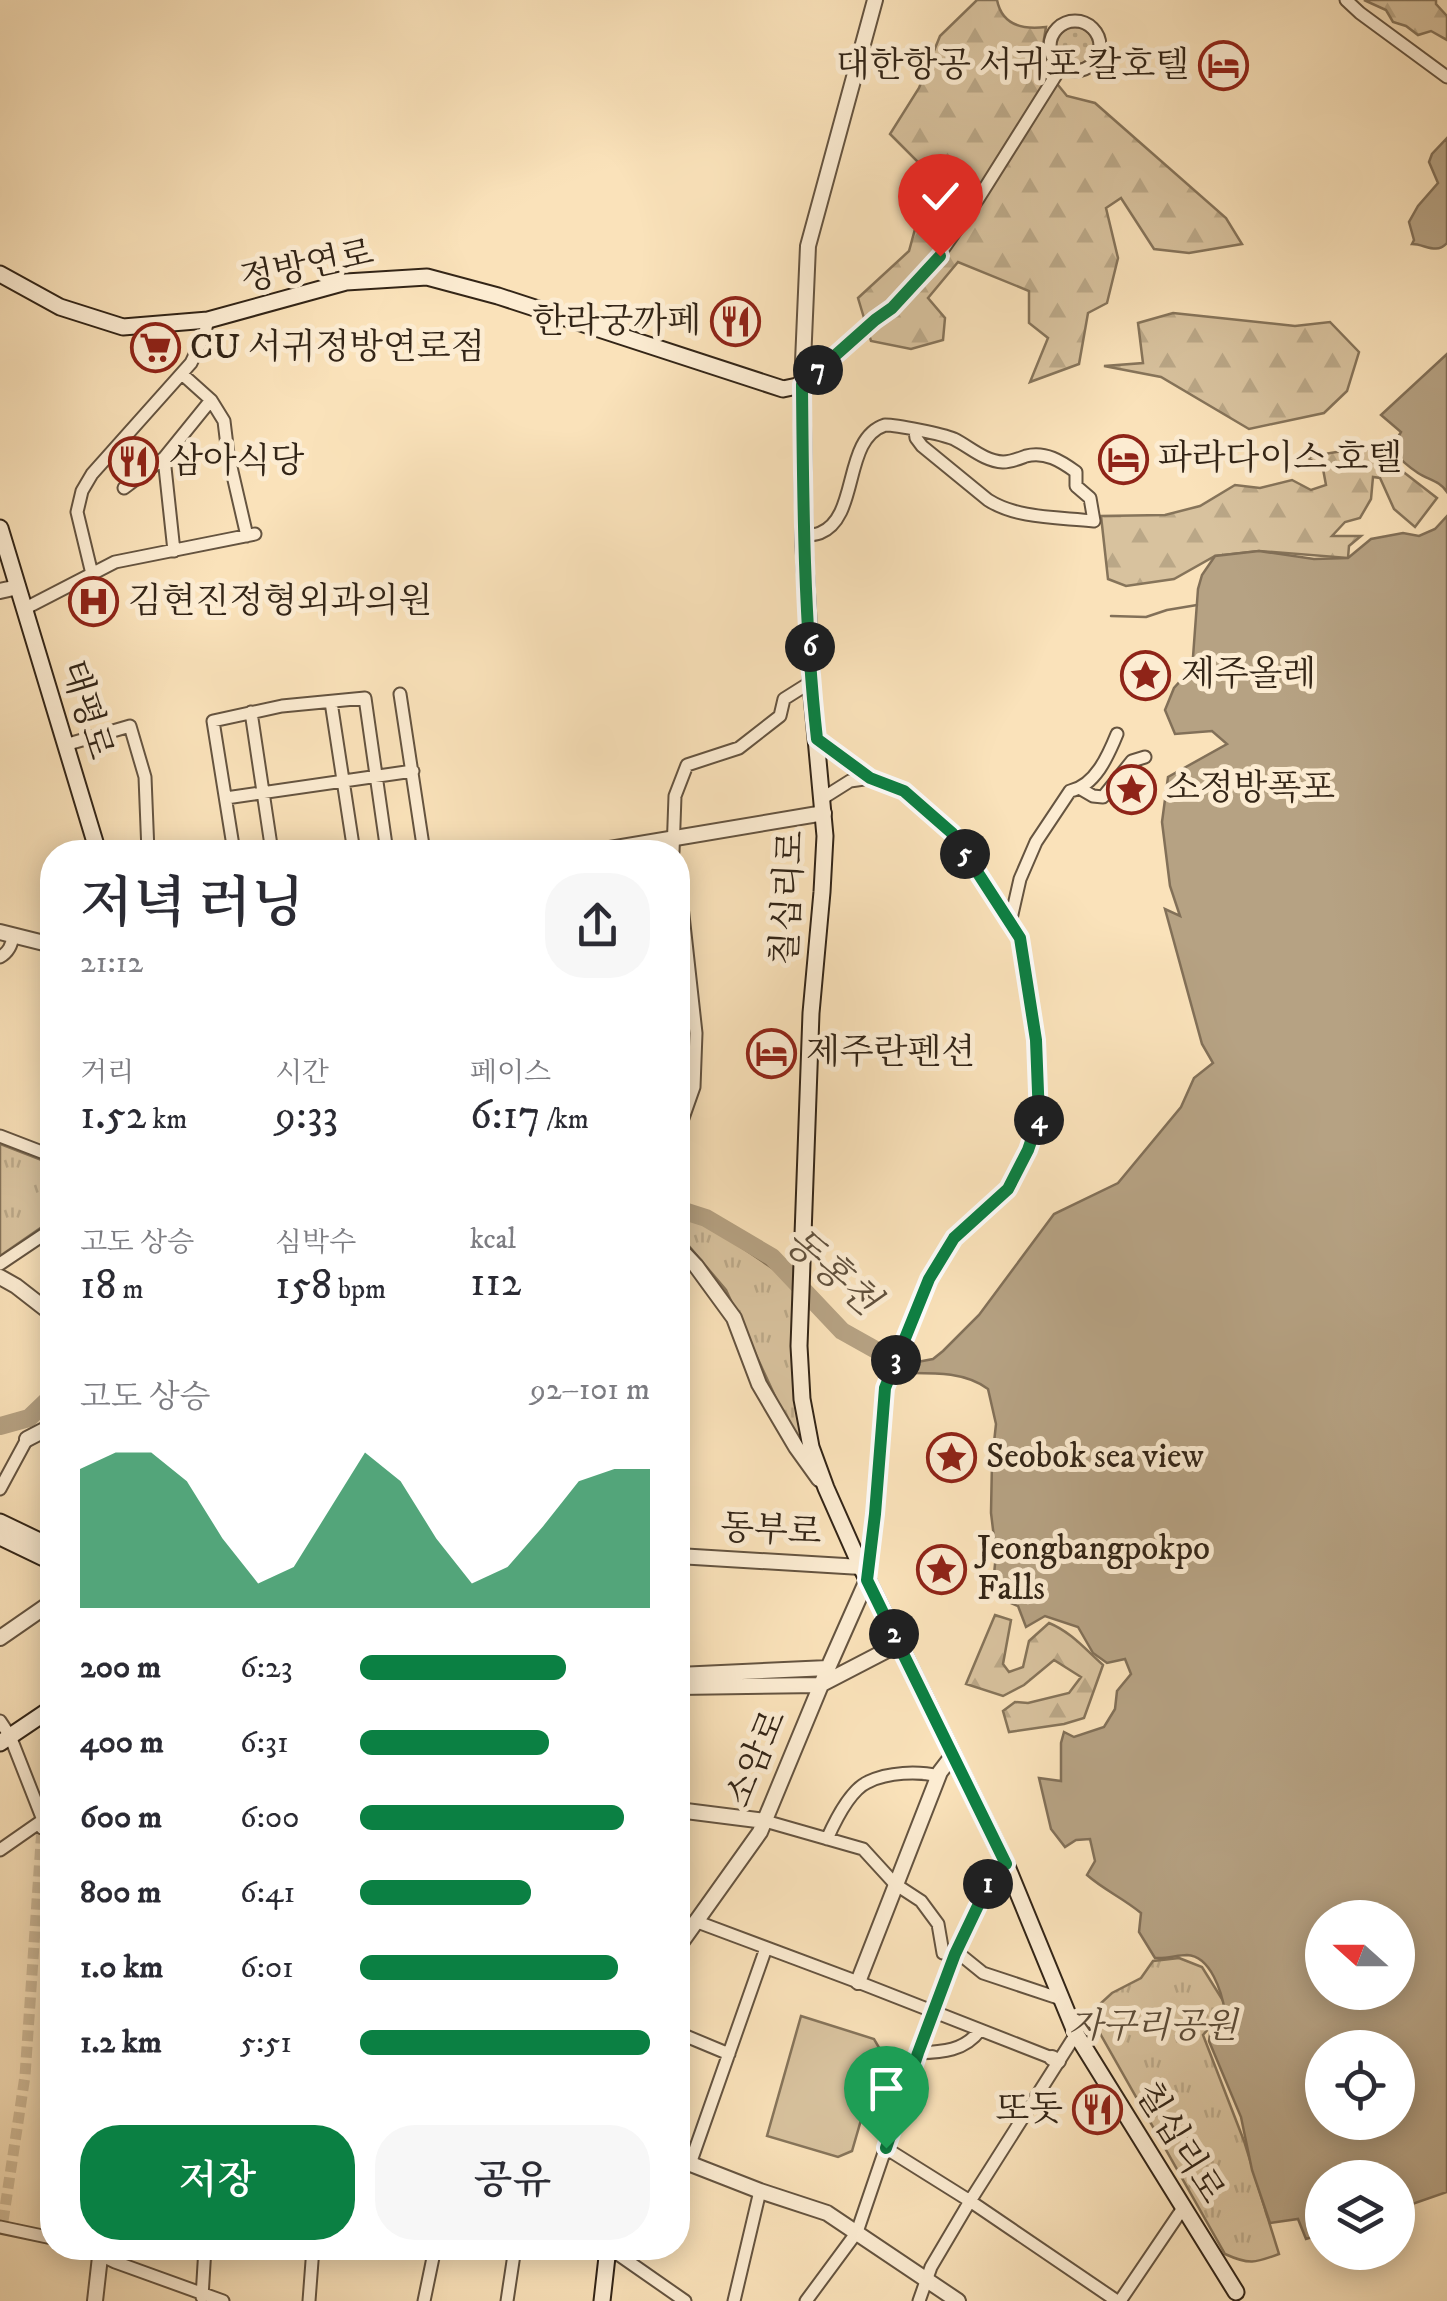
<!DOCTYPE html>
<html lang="ko">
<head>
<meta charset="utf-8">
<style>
  body { margin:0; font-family:"IM FELL DW Pica","Noto Serif KR",serif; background:#f7f7f7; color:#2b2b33; height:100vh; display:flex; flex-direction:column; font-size:38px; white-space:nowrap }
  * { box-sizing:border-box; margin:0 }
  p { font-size:32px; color:#7c7c81 }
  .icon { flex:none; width:55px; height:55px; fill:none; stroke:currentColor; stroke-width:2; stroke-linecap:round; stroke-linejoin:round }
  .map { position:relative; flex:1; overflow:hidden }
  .panel { position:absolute; left:40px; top:840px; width:650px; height:1420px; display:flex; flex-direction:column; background:#fff; border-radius:40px; box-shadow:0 5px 25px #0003 }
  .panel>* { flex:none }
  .needle { width:65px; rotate:291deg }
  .fabs { position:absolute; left:1305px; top:1900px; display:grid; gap:20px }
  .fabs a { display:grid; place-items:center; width:110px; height:110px; border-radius:50%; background:#fff; box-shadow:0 5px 25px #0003; font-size:50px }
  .pin { position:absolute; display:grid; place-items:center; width:85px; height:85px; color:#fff; margin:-102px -42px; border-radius:50% 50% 50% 0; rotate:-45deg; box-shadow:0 0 10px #0007 }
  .pin .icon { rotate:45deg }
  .km { position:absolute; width:50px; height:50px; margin:-25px; border-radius:50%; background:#222; color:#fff; font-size:28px; line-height:50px; text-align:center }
  .round { display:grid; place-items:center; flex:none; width:105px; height:105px; border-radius:40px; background:#f7f7f7 }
  .headline { display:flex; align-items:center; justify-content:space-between; height:170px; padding:0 40px }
  h1 { font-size:55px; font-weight:600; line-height:75px }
  .figures { display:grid; grid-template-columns:repeat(3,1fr); gap:15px; height:170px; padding:10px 40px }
  .figures div { display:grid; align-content:center }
  .figures b { font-size:42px; font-weight:600 }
  .figures small { font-size:28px; font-weight:400 }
  .figures p { font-size:28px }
  .chart { height:280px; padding:20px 40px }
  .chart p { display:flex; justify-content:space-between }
  .chart svg { width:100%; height:180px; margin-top:10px; fill:#0b8043; opacity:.7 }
  .action { display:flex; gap:20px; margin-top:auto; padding:20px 40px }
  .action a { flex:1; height:115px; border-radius:40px; background:#0b8043; color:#fff; font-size:40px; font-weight:600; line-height:115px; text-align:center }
  .action a+a { background:#f7f7f7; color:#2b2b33 }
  ul { padding:0 40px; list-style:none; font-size:32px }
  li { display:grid; grid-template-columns:160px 120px 1fr; align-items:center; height:75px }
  li i { height:25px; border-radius:12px; background:#0b8043 }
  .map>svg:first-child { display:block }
</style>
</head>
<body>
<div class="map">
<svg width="1447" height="2301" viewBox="0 0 1447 2301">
  <defs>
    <pattern id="grass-dots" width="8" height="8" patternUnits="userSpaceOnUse" patternTransform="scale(2.5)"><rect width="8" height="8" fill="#d8c29e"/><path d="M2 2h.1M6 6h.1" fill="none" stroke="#baa787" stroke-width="1.8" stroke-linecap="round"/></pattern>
    <pattern id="forest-firs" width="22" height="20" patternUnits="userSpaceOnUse" patternTransform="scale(2.5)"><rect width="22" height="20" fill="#d8c29e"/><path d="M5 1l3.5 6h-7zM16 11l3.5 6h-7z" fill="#baa787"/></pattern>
    <pattern id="park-tufts" width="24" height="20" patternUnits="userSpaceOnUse" patternTransform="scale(2.5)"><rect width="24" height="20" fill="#d8c29e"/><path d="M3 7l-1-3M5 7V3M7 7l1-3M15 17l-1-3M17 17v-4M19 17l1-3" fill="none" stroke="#baa787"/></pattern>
  </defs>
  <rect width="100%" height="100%" fill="#fae2ba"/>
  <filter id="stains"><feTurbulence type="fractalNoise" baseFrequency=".002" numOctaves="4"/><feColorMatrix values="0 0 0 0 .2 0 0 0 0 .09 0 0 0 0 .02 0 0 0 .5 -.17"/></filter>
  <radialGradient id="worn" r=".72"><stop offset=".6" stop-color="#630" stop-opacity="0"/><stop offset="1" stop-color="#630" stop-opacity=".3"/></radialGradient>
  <path fill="url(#grass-dots)" stroke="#86745a" stroke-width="2.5" d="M1056 46a19 19 0 1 1 38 0a19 19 0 1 1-38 0Z"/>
  <path fill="url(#forest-firs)" stroke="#86745a" stroke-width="2.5" d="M977,0H997C1002,25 1023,30 1046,27L1040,63L1067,96L1095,103L1226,218L1242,244L1189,253L1154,249L1121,198L1106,208L1118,258L1107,303L1088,313L1079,364L1030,382L1048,338L1029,323V291L958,262L928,298L945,318L943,340L911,349L871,341L858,298L909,251L930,174L890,134L919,88L940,36Z
    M1364,0H1436V4L1447,16V40L1431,31L1418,35L1406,26L1393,22L1386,10Z
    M1173,313L1295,326L1330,322L1359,352L1347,391L1324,413L1249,429L1161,377L1104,366L1143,363L1138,323Z
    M1354,449L1375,450L1437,498L1415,527L1394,509L1380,478L1373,477L1371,499L1360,518L1345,522L1332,536H1361L1349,546L1348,558L1259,551L1215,556L1174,579L1126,586L1108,579L1101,516L1165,515L1200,506L1235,485L1260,488L1292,480L1311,490L1326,485L1323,469L1307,457Z
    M995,1615L1011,1620L1003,1664L1009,1672L1023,1667L1029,1641L1049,1623C1071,1632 1085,1649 1103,1665L1084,1718L1064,1724L1009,1732L1003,1711L1015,1702L1028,1703L1069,1693L1081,1677L1054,1660L1024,1685L1003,1696L966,1684Z"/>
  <path fill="url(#park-tufts)" stroke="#86745a" stroke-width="2.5" d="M0,1144L52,1164V1220L0,1256Z
    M678,1213L700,1219L797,1285L805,1461L726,1290L678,1233Z
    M1179,1958L1202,1967L1227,2007L1203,2035L1244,2141L1279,2254C1255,2263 1249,2265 1225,2254L1089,2014L1112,1993L1141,1978L1153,1961Z"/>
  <path fill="#d8c29e" stroke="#86745a" stroke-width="2.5" d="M801,2016L874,2039L881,2051L852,2151L838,2157L767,2136Z"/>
  <path fill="#b6a283" stroke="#827058" stroke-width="2.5" fill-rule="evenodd" d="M1447,138V243C1436,255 1425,244 1412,244L1414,240L1409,222L1418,206L1438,183L1429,162L1432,154Z
    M1447,354V492C1440,481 1429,480 1418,473C1407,466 1399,458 1391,449L1401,432L1381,415Z
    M1447,516V2192L1398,2209V2178H1322V2234L1306,2239L1298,2219L1270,2223L1252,2170L1241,2117L1209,2041L1211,2027L1225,2012C1222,1993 1211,1956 1187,1955C1177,1955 1167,1959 1155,1958L1139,1932L1141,1913C1123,1898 1104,1890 1087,1875L1095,1861L1090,1839L1076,1840L1065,1847L1051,1829L1039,1778L1061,1781V1743L1064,1732L1074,1737L1104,1727L1115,1709L1117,1691L1131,1674L1125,1659L1107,1663L1093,1653L1078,1627L1045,1616L1026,1627L1018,1606L992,1595L996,1554L991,1513L992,1461L996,1424L988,1389C964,1371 931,1373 901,1373V1365L933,1359L943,1351L979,1315L1054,1214L1118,1183L1181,1107L1194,1078L1213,1063L1202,1044L1165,909L1180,916L1170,886L1162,822L1168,777L1227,744L1212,731L1175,734L1165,710L1174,688L1182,679L1193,657L1198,589L1202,575L1215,556L1259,551L1314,559L1348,558L1371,539L1403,533L1419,536L1435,529ZM1322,1918H1398V1992H1322ZM1322,2048H1398V2122H1322Z"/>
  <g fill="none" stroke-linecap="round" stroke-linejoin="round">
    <path stroke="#827058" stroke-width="2.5" d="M1111,616L1146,617L1167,610L1197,605"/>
    <path stroke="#b6a283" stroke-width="18" d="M678,1209L706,1218L772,1257L842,1331L908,1368
      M0,1426L29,1418L52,1396"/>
    <path stroke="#d2bc99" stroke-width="11" stroke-dasharray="11 5.5" stroke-linecap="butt" d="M3,2221L25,2076L42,1828"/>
    <defs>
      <path id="minor" d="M1346,0L1360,13L1447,77
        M1050 46a25 25 0 1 1 50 0a25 25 0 1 1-50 0Z
        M182,374L211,400L224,421L228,454L247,536
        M802,385L875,320L892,308L939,255L978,199L1061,67
        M164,458L174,551
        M124,488L164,458L211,400
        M804,535C809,535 815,535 820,533C860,517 842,439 885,425C897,425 942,434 954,439C970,447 984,461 1003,462C1011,462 1018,459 1026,456C1045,451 1061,461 1076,472V486L1090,498L1094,521C1058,517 1018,519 988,500L922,446L916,438L915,431
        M92,574L77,512L82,491L92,474L191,363L204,336L208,320
        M24,609L115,562L255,534
        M400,694L424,852
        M331,702L354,852
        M251,712L272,852
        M817,739L871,778L904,791L952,833L1020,938L1036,1040L1039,1118L1028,1150L1009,1189L954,1238L929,1279L885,1388L875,1514L867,1580
        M65,745L130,726L145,777L148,852
        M1081,789L1093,796L1103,797L1132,761L1145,757
        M226,798L413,771
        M823,798L850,781L871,778
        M234,852L213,721L282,706L365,698L387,852
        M673,852L675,796L687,765L739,748L780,716L784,699L811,682
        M678,887L682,906L696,1033L694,1087L682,1121L678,1124
        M1010,923L1020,879L1036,842L1070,791C1095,786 1108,756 1117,734
        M0,957C9,952 12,945 13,935
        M0,1136L52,1156
        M0,1264L52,1229
        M0,1489L27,1439
        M0,1721L10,1736L43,1820L42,1828
        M765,1821L863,1849L895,1884L921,1901L938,1924L943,1953L962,1956L983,1973L1061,1999
        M827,1839C835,1821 850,1790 868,1782C888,1772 918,1771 939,1776
        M0,1850L43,1820L52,1822
        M695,1921L858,1982L1052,2058
        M678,2030L681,2034L729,2054
        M918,2053C942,2052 965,2051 980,2030
        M887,2149L970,2201L1117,2301
        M690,2164L766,1948
        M0,2227L52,2238
        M86,2248L115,2262L223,2301
        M609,2248L685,2301
        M202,2297L205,2248
        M309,2301L313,2248
        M424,2301L435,2248
        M507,2301L515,2248
        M734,2301L760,2191
        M806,2301L857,2232L918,2053L955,1954L995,1870L1006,1864
        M919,2301L931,2267L970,2201L1076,2034
        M1120,2301L1183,2208"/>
      <path id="tertiary" d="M802,385L808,246L875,0
        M0,591L18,587
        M592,852L824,813
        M0,932L52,945
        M678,1247L696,1266L734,1318L759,1384L796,1447L819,1479
        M0,1277L16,1286L52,1314
        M27,1439L52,1426
        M678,1556L861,1567
        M0,1638L52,1602
        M678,1675L828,1668
        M678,1687L820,1685L899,1644
        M678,1810L765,1821
        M678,1947L760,1832L828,1668L867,1580
        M858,1982L940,1772L953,1755
        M1052,2058L1058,2061
        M678,2159L760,2191L827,2213L958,2301
        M95,2301L101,2248"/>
      <path id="secondary" d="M0,274L60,307L123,327L208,320L346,282L427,277L498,296L783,389L802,385L804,546L812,695L825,836L822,892L811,1013L799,1346L802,1399L811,1447L826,1488L861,1567L1006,1864L1076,2034L1236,2292
        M0,528L98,852
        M0,1522L52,1547
        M0,1537L52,1562
        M0,1743L52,1708
        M602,2301L608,2248"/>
    </defs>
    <use href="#minor" stroke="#655440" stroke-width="15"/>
    <use href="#tertiary" stroke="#655440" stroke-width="18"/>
    <use href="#secondary" stroke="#332517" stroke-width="19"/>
    <use href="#minor" stroke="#fcecd2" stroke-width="11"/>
    <use href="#tertiary" stroke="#fcecd2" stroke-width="14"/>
    <use href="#secondary" stroke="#fcecd2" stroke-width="15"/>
  </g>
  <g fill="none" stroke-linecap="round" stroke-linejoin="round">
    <defs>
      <path id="route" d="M886,2148L918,2053L955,1954L995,1870L1006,1864L867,1580L875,1514L885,1388L929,1279L954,1238L1008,1189L1028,1150L1039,1118L1036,1040L1020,938L952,833L904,791L870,778L817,739C804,622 803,503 802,385L875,320L892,308L940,256"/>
    </defs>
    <use href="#route" stroke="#fff" stroke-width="20"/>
    <use href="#route" stroke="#0b8043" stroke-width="12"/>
  </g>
  <defs>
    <symbol id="hotel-ring" viewBox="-11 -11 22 22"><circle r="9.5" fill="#fcecd2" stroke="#8f2418" stroke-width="1.5"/><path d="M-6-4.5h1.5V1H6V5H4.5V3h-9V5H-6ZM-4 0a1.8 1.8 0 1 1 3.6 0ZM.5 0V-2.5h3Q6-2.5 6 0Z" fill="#8f2418"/></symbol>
    <symbol id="restaurant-ring" viewBox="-11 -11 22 22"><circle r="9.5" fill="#fcecd2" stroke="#8f2418" stroke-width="1.5"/><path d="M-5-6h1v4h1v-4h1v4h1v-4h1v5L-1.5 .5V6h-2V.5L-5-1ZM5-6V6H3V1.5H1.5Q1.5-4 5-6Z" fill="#8f2418"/></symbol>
    <symbol id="supermarket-ring" viewBox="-11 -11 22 22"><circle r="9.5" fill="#fcecd2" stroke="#8f2418" stroke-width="1.5"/><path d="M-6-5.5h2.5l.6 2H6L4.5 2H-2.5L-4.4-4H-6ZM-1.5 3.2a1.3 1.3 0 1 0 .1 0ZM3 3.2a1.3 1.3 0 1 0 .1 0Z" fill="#8f2418"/></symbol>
    <symbol id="hospital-ring" viewBox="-11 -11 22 22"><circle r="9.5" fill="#fcecd2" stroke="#8f2418" stroke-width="1.5"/><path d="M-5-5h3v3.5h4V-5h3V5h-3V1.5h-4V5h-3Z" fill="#8f2418"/></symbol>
    <symbol id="sight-ring" viewBox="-11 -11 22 22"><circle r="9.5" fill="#fcecd2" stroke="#8f2418" stroke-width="1.5"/><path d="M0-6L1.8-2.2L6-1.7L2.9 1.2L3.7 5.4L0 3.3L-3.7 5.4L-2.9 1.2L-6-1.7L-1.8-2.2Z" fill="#8f2418"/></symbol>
  </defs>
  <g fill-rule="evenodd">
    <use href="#hotel-ring" x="1196" y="38" width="55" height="55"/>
    <use href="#restaurant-ring" x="708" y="294" width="55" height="55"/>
    <use href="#supermarket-ring" x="128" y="320" width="55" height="55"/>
    <use href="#hotel-ring" x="1096" y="432" width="55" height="55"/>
    <use href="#restaurant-ring" x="106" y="434" width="55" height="55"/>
    <use href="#hospital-ring" x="66" y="574" width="55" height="55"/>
    <use href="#sight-ring" x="1118" y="648" width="55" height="55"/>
    <use href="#sight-ring" x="1104" y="762" width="55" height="55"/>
    <use href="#hotel-ring" x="744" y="1026" width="55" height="55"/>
    <use href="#sight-ring" x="924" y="1430" width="55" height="55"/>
    <use href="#sight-ring" x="914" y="1542" width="55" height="55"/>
    <use href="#restaurant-ring" x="1070" y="2082" width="55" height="55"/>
  </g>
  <g text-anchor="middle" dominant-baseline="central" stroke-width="10" stroke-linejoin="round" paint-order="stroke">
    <g font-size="35" fill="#332517" stroke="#fcecd2" text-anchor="start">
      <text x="1189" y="66" text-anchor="end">대한항공 서귀포 칼호텔</text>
      <text x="701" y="322" text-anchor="end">한라궁까페</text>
      <text x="190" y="348">CU 서귀정방연로점</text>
      <text x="1158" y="459">파라다이스 호텔</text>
      <text x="169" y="462">삼아식당</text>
      <text x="128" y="602">김현진정형외과의원</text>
      <text x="1181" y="675">제주올레</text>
      <text x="1166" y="789">소정방폭포</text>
      <text x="806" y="1053">제주란펜션</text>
      <text x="986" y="1457">Seobok sea view</text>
      <text x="977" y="1549">Jeongbangpokpo<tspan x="977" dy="40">Falls</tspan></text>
      <text x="1063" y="2110" text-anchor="end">또돗</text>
    </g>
    <g font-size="35" fill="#332517" stroke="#fcecd2">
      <text transform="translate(307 267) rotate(-12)">정방연로</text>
      <text transform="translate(86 710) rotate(73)">태평로</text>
      <text transform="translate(789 898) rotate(-87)">칠십리로</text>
      <text transform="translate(771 1531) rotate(3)">동부로</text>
      <text transform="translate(757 1759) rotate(-67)">소암로</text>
      <text transform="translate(1179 2143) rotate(58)">칠십리로</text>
    </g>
    <g font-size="35" font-style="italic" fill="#5c4c39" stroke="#fcecd2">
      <text x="1153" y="2027">자구리공원</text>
    </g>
    <g font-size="38" font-style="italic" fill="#61513d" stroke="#fcecd2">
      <text transform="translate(831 1272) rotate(41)">동홍천</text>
    </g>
  </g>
  <rect width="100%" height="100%" filter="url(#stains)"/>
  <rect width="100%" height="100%" fill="url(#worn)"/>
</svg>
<div class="fabs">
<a><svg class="needle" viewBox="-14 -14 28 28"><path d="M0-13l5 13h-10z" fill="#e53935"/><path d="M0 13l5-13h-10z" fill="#7c7c81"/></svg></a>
<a><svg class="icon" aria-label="locate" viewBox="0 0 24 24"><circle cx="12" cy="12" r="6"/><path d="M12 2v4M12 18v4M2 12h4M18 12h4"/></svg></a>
<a><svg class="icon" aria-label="layers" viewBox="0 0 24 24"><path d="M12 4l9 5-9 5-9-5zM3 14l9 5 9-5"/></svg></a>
</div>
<div class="pin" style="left:886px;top:2148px;background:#1e9e55"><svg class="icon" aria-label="arrive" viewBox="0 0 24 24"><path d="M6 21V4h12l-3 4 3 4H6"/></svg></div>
<div class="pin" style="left:940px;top:256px;background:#d93025"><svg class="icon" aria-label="check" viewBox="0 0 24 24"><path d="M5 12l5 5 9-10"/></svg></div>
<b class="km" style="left:988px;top:1884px">1</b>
<b class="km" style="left:894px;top:1634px">2</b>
<b class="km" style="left:896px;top:1360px">3</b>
<b class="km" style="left:1039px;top:1120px">4</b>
<b class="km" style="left:965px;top:854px">5</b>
<b class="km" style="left:810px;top:647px">6</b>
<b class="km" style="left:818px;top:370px">7</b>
<section class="panel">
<div class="headline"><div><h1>저녁 러닝</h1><p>21:12</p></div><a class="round"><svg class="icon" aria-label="share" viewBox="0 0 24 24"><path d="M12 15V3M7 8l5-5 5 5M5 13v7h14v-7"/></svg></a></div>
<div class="figures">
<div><p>거리</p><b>1.52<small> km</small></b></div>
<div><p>시간</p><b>9:33</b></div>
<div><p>페이스</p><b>6:17<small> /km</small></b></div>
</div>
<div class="figures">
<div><p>고도 상승</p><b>18<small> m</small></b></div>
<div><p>심박수</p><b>158<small> bpm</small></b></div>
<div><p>kcal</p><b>112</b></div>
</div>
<div class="chart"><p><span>고도 상승</span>92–101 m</p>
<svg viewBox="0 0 160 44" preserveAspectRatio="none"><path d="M0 44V10L10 6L20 6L30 13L40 27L50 38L60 34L70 20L80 6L90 13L100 27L110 38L120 34L130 24L140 13L150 10L160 10V44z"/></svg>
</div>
<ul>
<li><b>200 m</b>6:23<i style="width:71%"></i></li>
<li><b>400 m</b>6:31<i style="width:65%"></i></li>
<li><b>600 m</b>6:00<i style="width:91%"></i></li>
<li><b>800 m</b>6:41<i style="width:59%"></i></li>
<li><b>1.0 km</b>6:01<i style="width:89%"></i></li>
<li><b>1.2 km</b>5:51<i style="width:100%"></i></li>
</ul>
<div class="action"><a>저장</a><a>공유</a></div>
</section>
</div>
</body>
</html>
